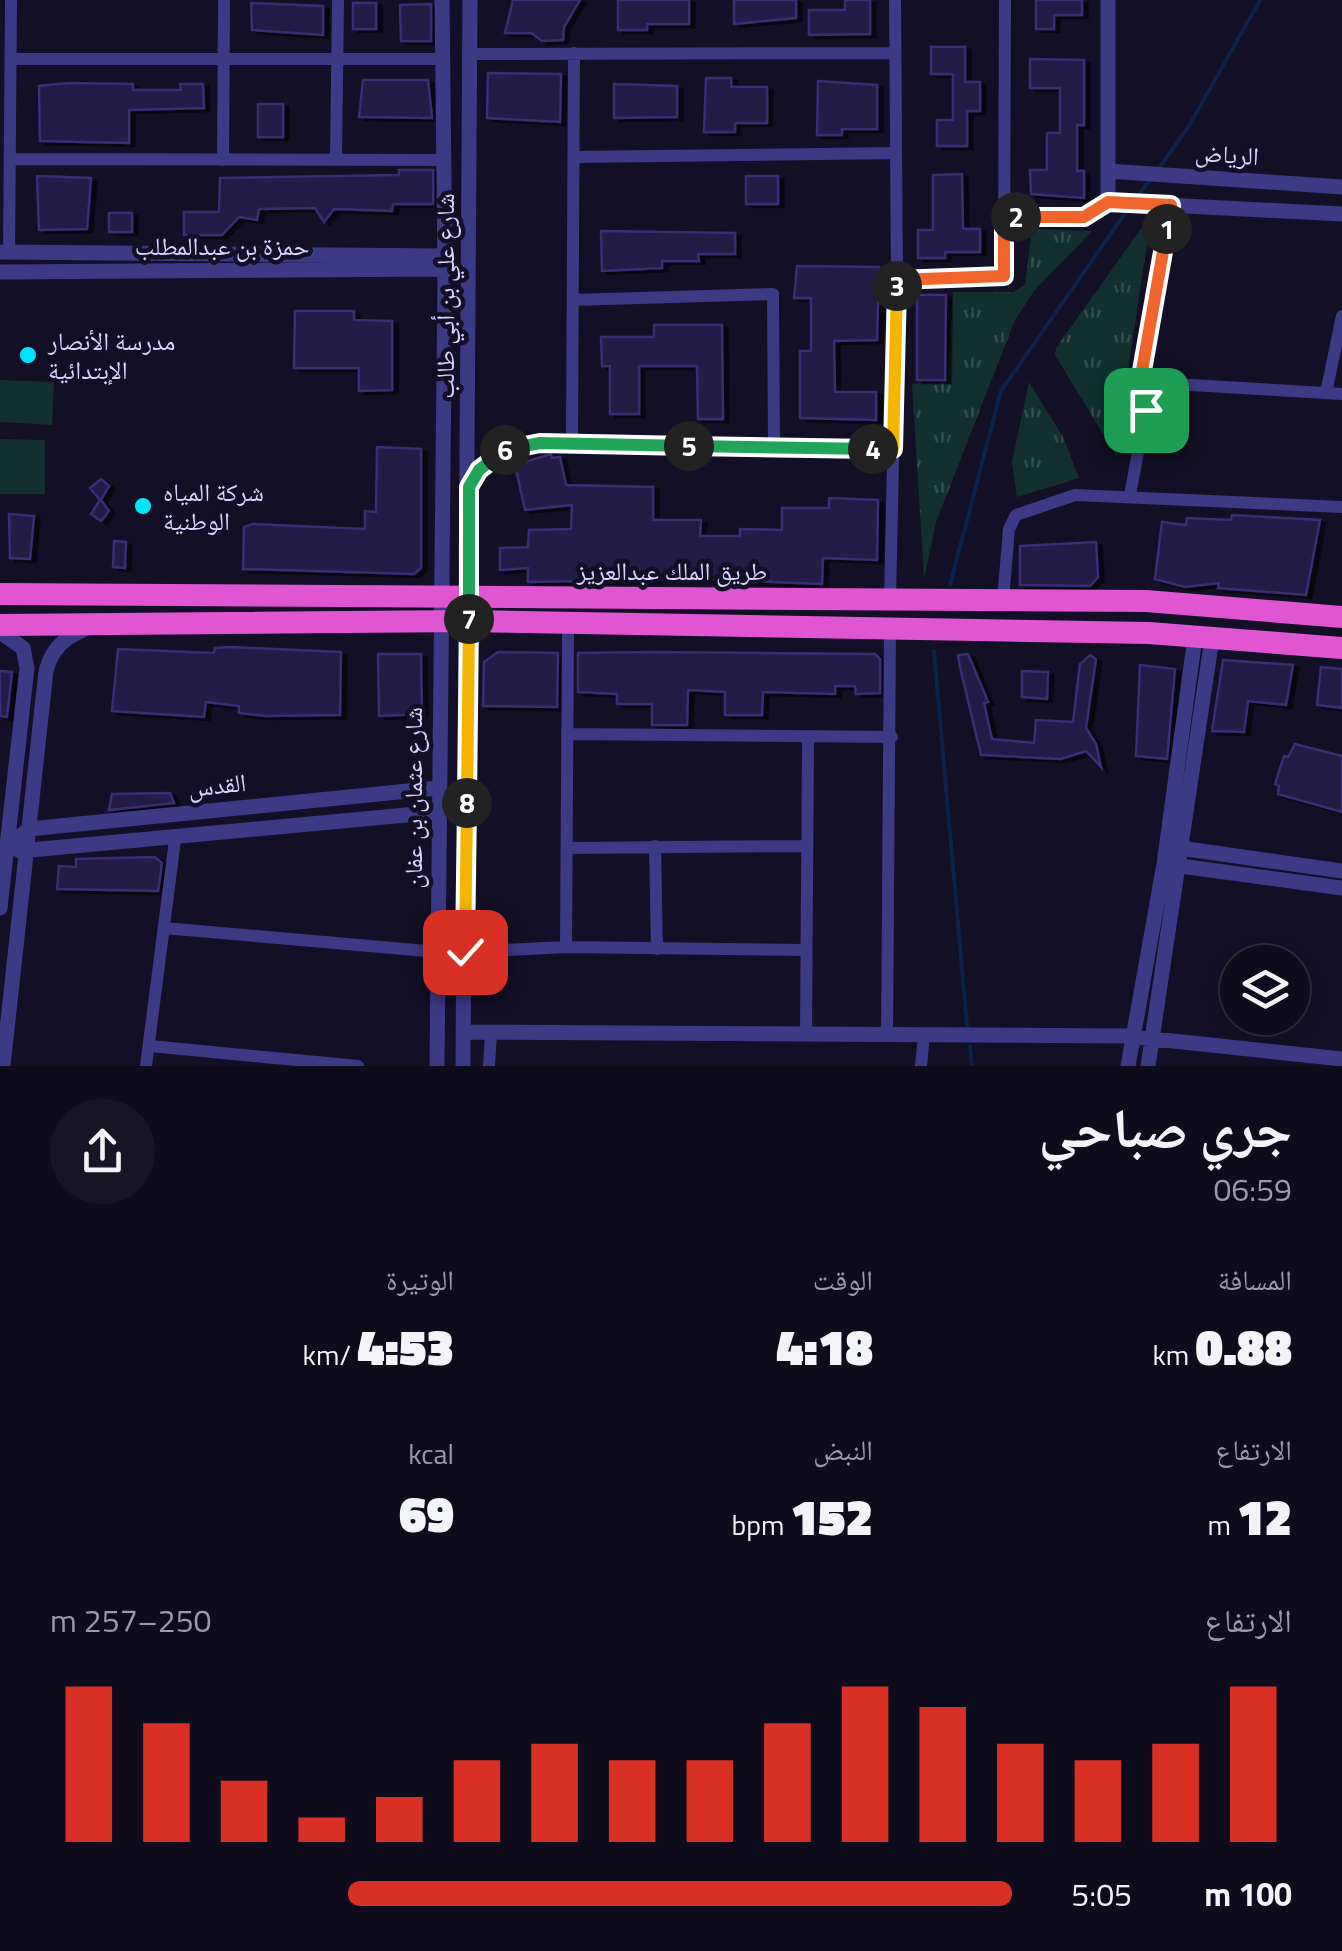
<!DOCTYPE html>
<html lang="ar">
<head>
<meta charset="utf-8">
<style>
  body { margin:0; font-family:"Titillium Web","Noto Naskh Arabic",sans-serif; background:#171425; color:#f1f3f6; direction:rtl; height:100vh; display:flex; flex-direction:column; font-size:38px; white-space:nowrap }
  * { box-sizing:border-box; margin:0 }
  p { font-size:32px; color:#9b9ba3 }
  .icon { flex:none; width:55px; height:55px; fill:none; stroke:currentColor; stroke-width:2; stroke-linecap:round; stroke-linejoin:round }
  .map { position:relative; height:1066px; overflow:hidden; direction:ltr }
  .side { display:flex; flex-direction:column; background:#0e0b1c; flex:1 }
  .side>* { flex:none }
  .buttons { position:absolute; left:1220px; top:945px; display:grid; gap:20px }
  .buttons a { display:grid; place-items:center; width:90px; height:90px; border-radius:50%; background:#0e0b1c; box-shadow:0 5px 15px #0003,0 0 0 2px #2e2b3b; font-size:50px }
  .pin { position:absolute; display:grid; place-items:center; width:85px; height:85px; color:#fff; margin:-42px; border-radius:20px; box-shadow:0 5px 15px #0006 }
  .km { position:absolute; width:50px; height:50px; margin:-25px; border-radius:50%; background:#222; color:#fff; font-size:28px; line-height:50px; text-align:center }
  .round { display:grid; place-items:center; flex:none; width:105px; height:105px; border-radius:52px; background:#171425 }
  .head { display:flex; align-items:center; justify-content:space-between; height:170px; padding:0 50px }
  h1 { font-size:55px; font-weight:800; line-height:75px }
  .stats { display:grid; grid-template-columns:repeat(3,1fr); gap:15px; height:170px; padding:10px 50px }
  .stats div { display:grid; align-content:center }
  .stats b { font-size:50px; font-weight:800 }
  .stats small { font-size:28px; font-weight:400 }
  .stats p { font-size:28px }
  .chart { height:280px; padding:20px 50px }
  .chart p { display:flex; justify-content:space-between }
  .chart svg { width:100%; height:180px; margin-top:10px; stroke:#d93025; stroke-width:6 }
  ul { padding:0 50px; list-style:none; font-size:32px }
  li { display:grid; grid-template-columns:160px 120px 1fr; align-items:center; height:75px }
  li i { height:25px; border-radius:12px; background:#d93025 }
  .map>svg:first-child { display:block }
</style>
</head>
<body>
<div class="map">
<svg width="1342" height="1066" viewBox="0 0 1342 1066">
  <defs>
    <pattern id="park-tufts" width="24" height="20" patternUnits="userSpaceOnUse" patternTransform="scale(2.5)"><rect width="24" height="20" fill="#12302f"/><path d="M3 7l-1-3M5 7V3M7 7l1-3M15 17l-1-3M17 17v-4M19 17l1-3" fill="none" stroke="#344d4e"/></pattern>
    <filter id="shadow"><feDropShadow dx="5.5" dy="3" stdDeviation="0" flood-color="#0009"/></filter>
  </defs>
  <rect width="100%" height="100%" fill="#130f26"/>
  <path fill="url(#park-tufts)" d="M1145,223L1150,225L1125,389L1128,408L1117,457L1055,355L1056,348Z
    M1032,229L1092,231L1034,291L1015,320L936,522L924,579L912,384L947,382L953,292H1013L1025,285Z
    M1029,382L1063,437L1079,478L1017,497L1012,462Z"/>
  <path fill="#12302f" d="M0,380L54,382L52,425L0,422Z
    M0,439L45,440V494H0Z"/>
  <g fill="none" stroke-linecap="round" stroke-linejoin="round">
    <path stroke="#0c2248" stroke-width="4" d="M1159,168L1189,126L1260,0
      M1138,196L1149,181
      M950,585L1001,391L1128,209
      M934,651L967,1026
      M970,1046L972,1066"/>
  </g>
  <path fill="#241b47" stroke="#3b2d73" stroke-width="2.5" filter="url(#shadow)" d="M513,0H580L564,27L563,40L542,41L531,33H505Z
    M618,0H689V24H647V30H618Z
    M734,0H796V18L734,24Z
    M845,0H870V34L809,35V10H845Z
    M1036,0H1082V15H1054V29H1036Z
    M251,3L323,6V35L252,30Z
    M353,3H376V29H353Z
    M431,4V41H401L400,5Z
    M931,47H965V82H980V111H967V146H937V120H953V74H931Z
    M1030,59L1084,60V125H1077V171H1084V198L1031,194L1030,170H1047V133H1060V88H1030Z
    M488,73L561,74L560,122L487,118Z
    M706,78H731V87H767V123H735V132H704Z
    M363,80H428L432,118L359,117Z
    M818,81L877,85V129H842V135H817Z
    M69,83L133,84V90H181L180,84H203L204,108L129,110V143L40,141L39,86Z
    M614,84L677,86V117L614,118Z
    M258,104H283V137H258Z
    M399,170H433V204H393L392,211L334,209L324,222L315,208L259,209L257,220L239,217L222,235H184V212H219L220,178L399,175Z
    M962,174L963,229H980V252H945V258H918V230H933V175Z
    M37,176L91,178L87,229L39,230Z
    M746,176H778V204H746Z
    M109,213H132V232H109Z
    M601,231L735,233V254H698L699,261H662V268L602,271Z
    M797,266L879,267L877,340L834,341L835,392H876V420L800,418V351H811V298H794Z
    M917,295H946L945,380H917Z
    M295,311H354V320L392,321V390L359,391V368H294Z
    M654,325H722L723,419H698L697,366H639V414H610V366H602L601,337H654Z
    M377,447L421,449V568L414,574L243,569L244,527L253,524L365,529V511L376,512Z
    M551,454L552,458L560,457L566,485L653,487V520H701L700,536H740V529L782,530V508H829V498L878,500L877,560L823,558L822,584L697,579L528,582V568L500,570V548L528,547L529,530L571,529L572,505L525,510L515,465Z
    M101,479L109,486L101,500L109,511L101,521L91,514L100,500L90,488Z
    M9,514L34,516L30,559L10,558Z
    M1232,515L1320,520L1306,595L1218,588L1219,583L1185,587L1155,579L1162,522L1186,525L1187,518L1231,520Z
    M114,541L126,542L125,568L113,567Z
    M1096,542L1098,577L1090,586L1020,585V546Z
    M229,647L341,652L340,715L266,716L239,713V706L206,702L204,717L112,711L118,649L214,653L215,648Z
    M498,652L558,653L557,707L483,706L484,662Z
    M652,652L875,654L880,659V693L856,694L855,686H835V694L763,692L762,715H725V692L688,690L687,725H652V704H617V694L578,692V653Z
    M378,654H421L422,714L379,716Z
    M968,654L988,702L984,703L992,739L1034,743L1036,720L1073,722L1080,664L1090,655L1096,659L1086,728L1096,744L1101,767L1086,751L1061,759L981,755L960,667L958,655Z
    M1223,660L1293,665L1286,705L1248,701L1244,732L1212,731Z
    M1140,665L1175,669L1167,759L1136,756Z
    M1321,667L1342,669V708L1317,705Z
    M0,671L12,672L7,717L0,716Z
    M1022,671L1048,672L1047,699L1022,697Z
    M1295,744L1342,756V812L1278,794L1279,786L1275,784L1284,756L1288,757Z
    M170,793L174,803L109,810L112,794Z
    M155,857L162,863L158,891L57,889L59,866L76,867V859Z"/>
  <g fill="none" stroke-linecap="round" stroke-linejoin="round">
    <path stroke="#3d3a85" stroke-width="12" d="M470,54L895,53
      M11,59H442
      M574,157L896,153
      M10,159L442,160
      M223,160L224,0
      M336,160L338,0
      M1004,217H1084L1108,202
      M9,252L11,0
      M897,280L1004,276L1005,0
      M573,300L773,294L774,447
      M1140,382L1342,394
      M1326,393L1342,316
      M572,444L574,53
      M469,487C487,458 507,447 540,443L893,449
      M1130,495L1146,410L1140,382L1171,205
      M890,599L897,280L895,0
      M1003,600L1009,529L1016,515L1075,495L1342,507
      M567,734L892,737
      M655,846L657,949
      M567,848L805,846
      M164,928L438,952
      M566,947L568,622
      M465,952L566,947L805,950
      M806,1035L808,738
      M887,1035L890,628
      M150,1046L358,1066
      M146,1066L175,840
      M489,1066L491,1032
      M921,1066L924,1035"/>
    <path stroke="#3d3a85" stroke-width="15" d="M1108,0V202L1342,214
      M1108,171L1342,187
      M0,252L444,256
      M0,272L445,269
      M0,632L23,648L27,668L0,908
      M7,847L29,829L438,788
      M1173,847L1342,871
      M20,851L438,812
      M1173,865L1342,888
      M464,1032L1126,1036L1342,1059
      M3,1066L46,671C52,648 65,637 87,628
      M437,1066L445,269L442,0
      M463,1066L470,0
      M1128,1066L1164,864L1195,637
      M1148,1066L1212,638"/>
    <path stroke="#e055d1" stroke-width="22" d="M0,594L1146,601L1342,617
      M0,625L469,621L1149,633L1342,648"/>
  </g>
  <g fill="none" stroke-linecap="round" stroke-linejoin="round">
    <defs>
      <path id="split-1" d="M1146,410L1140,382L1167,229"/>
      <path id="split-2" d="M1016,217H1084L1108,202L1171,205L1167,229"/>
      <path id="split-3" d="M897,286V280L1004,276V217H1016"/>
      <path id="split-4" d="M873,449H893L897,286"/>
      <path id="split-5" d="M689,446L873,449"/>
      <path id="split-6" d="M505,450L540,443L689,446"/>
      <path id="split-7" d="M469,619V487L479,470L505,450"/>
      <path id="split-8" d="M467,803L469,619"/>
      <path id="split-9" d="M465,952L467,803"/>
    </defs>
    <use href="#split-1" stroke="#fff" stroke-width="20"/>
    <use href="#split-2" stroke="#fff" stroke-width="20"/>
    <use href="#split-3" stroke="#fff" stroke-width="20"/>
    <use href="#split-4" stroke="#fff" stroke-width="20"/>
    <use href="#split-5" stroke="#fff" stroke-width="20"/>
    <use href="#split-6" stroke="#fff" stroke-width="20"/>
    <use href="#split-7" stroke="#fff" stroke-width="20"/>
    <use href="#split-8" stroke="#fff" stroke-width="20"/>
    <use href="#split-9" stroke="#fff" stroke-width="20"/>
    <use href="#split-1" stroke="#f0652b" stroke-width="12"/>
    <use href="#split-2" stroke="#f0652b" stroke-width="12"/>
    <use href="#split-3" stroke="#f0652b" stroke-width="12"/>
    <use href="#split-4" stroke="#f5b400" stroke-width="12"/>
    <use href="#split-5" stroke="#22a559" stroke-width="12"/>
    <use href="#split-6" stroke="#22a559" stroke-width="12"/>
    <use href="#split-7" stroke="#22a559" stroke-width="12"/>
    <use href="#split-8" stroke="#f5b400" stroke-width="12"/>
    <use href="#split-9" stroke="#f5b400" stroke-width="12"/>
  </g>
  <g fill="#00e5ff" stroke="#130f26" stroke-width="4">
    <circle cx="28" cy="355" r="10"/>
    <circle cx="143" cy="506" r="10"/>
  </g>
  <g text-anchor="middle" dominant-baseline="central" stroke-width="9" stroke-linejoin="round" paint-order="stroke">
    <g font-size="25" fill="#d9d4ff" stroke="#130f26">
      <text transform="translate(1227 154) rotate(4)">الرياض</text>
      <text x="222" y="246">حمزة بن عبدالمطلب</text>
      <text transform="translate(445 296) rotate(-90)">شارع علي بن أبي طالب</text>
      <text x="672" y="571">طريق الملك عبدالعزيز</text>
      <text transform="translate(217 785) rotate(-6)">القدس</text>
      <text transform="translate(413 798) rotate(-90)">شارع عثمان بن عفان</text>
    </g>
    <g font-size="25" fill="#d9d4ff" stroke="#130f26" text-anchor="start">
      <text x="48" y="341">مدرسة الأنصار<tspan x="48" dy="29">الإبتدائية</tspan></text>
      <text x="163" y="492">شركة المياه<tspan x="163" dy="29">الوطنية</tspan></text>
    </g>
  </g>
</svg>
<div class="buttons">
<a><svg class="icon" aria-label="layers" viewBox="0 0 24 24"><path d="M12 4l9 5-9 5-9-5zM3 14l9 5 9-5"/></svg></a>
</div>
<div class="pin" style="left:1146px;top:410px;background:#1e9e55"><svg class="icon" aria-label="arrive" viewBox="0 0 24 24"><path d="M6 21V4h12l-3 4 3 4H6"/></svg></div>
<div class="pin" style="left:465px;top:952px;background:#d93025"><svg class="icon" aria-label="check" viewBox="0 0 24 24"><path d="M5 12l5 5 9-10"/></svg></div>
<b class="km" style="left:1167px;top:229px">1</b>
<b class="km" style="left:1016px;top:217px">2</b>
<b class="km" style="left:897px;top:286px">3</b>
<b class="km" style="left:873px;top:449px">4</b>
<b class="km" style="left:689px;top:446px">5</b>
<b class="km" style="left:505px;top:450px">6</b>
<b class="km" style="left:469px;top:619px">7</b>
<b class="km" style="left:467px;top:803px">8</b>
</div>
<section class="side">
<div class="head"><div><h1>جري صباحي</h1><p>06:59</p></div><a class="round"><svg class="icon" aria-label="share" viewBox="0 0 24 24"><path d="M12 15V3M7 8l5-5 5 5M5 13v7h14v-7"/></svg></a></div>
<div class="stats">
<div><p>المسافة</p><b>0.88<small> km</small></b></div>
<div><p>الوقت</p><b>4:18</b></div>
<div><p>الوتيرة</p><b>4:53<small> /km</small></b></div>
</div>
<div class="stats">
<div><p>الارتفاع</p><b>12<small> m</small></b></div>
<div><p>النبض</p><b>152<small> bpm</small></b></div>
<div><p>kcal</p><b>69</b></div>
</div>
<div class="chart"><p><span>الارتفاع</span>250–257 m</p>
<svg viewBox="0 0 160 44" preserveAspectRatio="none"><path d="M5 44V6M15 44V15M25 44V29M35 44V38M45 44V33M55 44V24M65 44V20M75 44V24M85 44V24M95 44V15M105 44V6M115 44V11M125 44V20M135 44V24M145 44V20M155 44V6"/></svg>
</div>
<ul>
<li><b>100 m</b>5:05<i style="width:69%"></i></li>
</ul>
</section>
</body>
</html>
